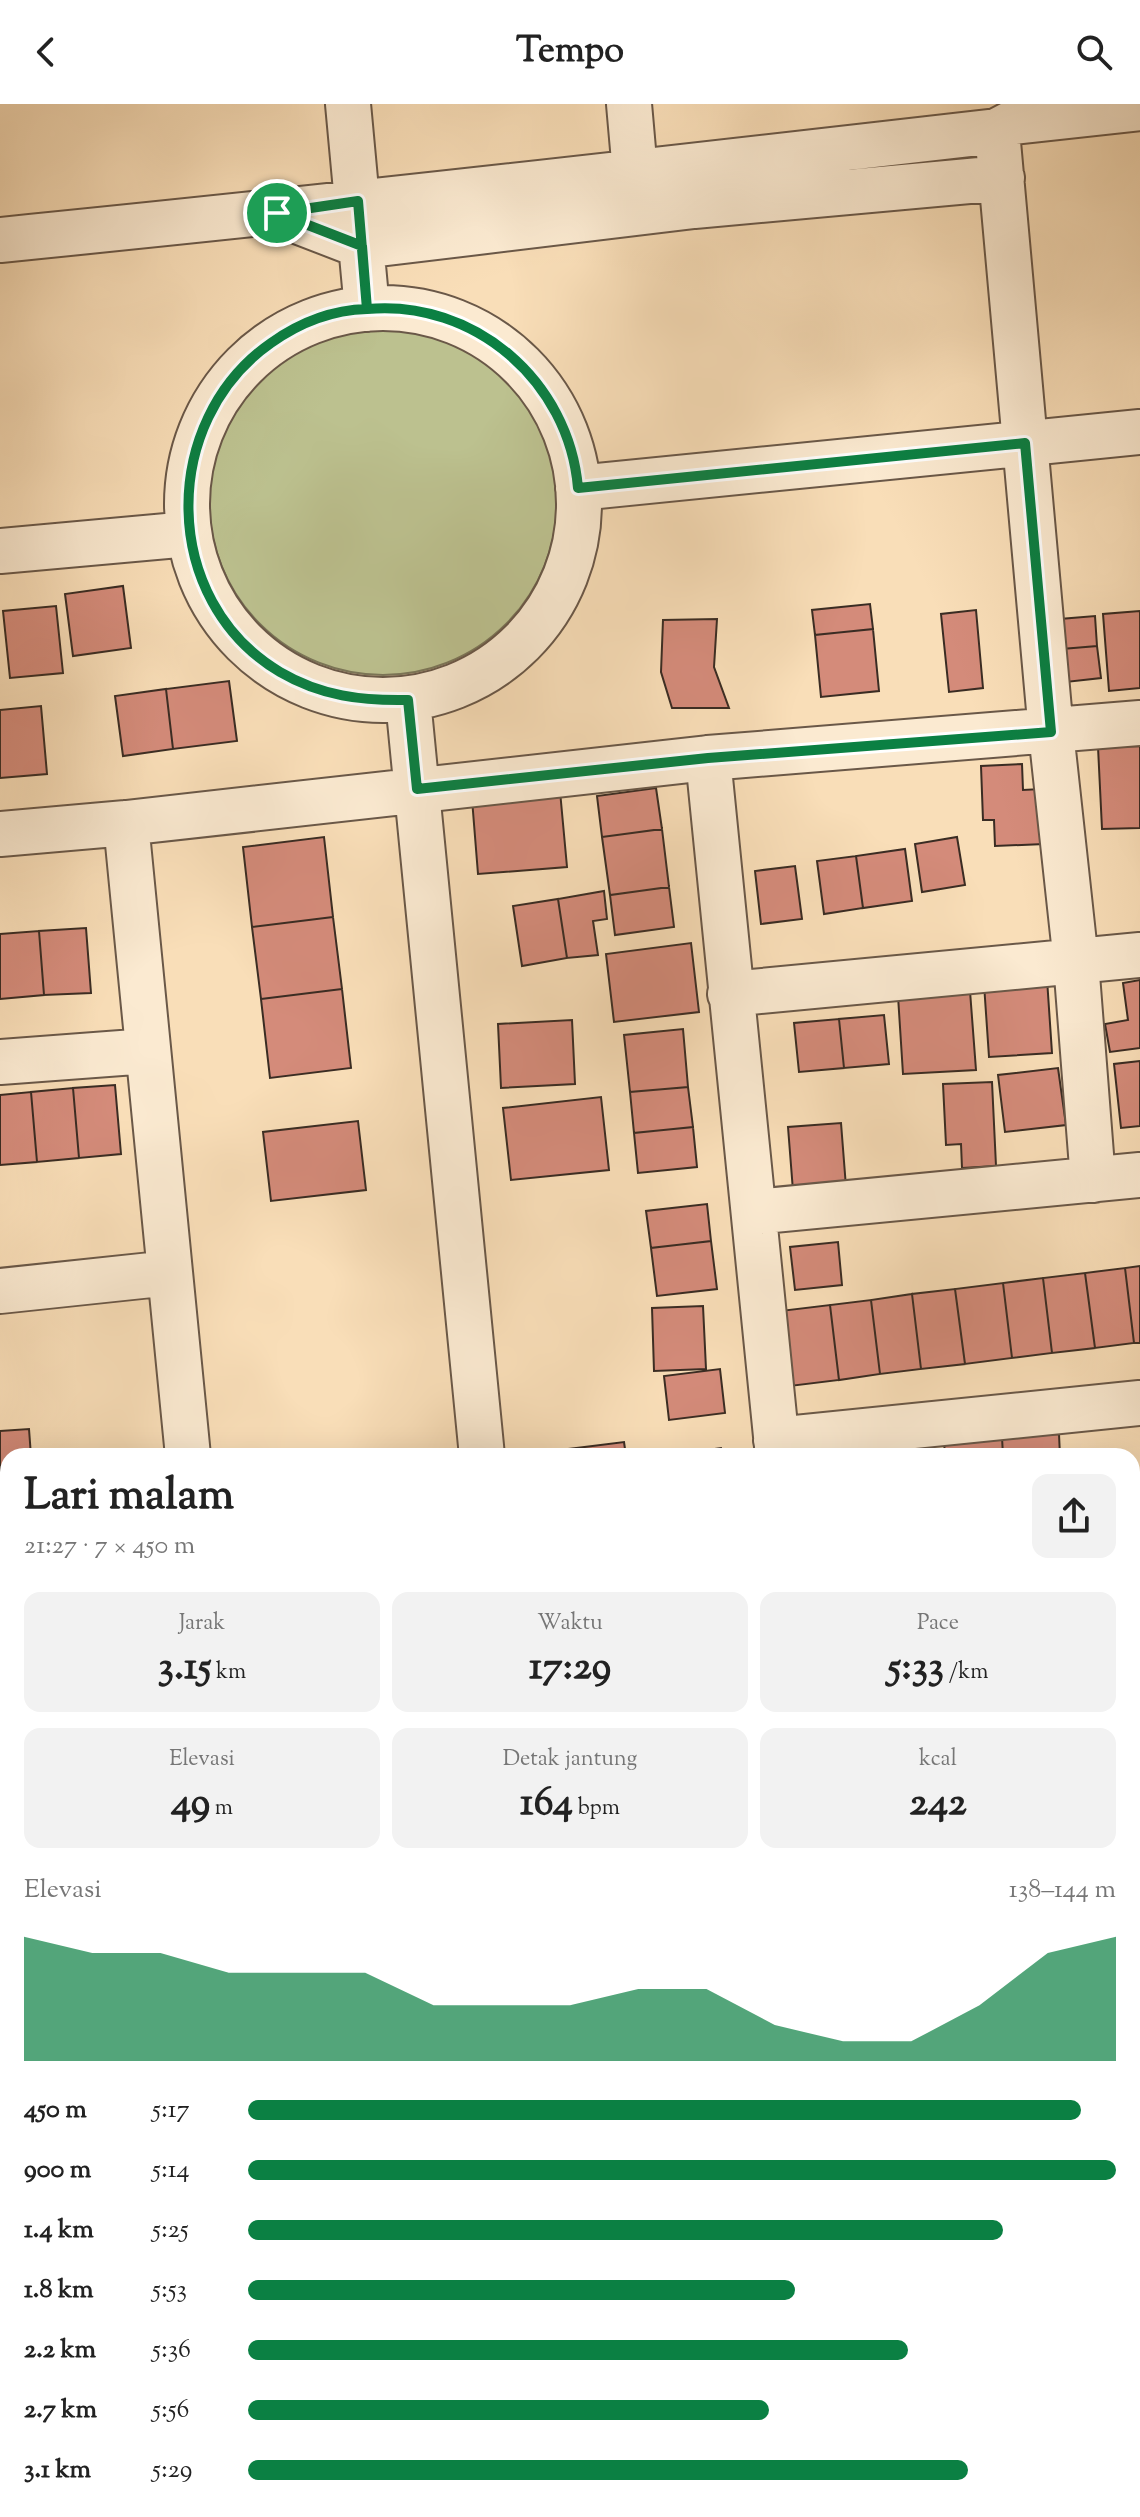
<!DOCTYPE html>
<html lang="id">
<head>
<meta charset="utf-8">
<style>
  body { margin:0; font-family:"Sorts Mill Goudy",serif; background:#f2f2f2; color:#222; height:100vh; display:flex; flex-direction:column; font-size:30px; white-space:nowrap }
  * { box-sizing:border-box; margin:0 }
  p { font-size:26px; color:#767676 }
  .icon { flex:none; width:44px; height:44px; fill:none; stroke:currentColor; stroke-width:2; stroke-linecap:round; stroke-linejoin:round }
  .map { position:relative; flex:1; overflow:hidden }
  .panel { position:absolute; left:0px; top:1344px; width:1140px; height:1070px; display:flex; flex-direction:column; background:#fff; border-radius:24px 24px 0 0; box-shadow:0 8px 32px #0002 }
  .panel>* { flex:none }
  .pin { position:absolute; display:grid; place-items:center; width:68px; height:68px; color:#fff; margin:-34px; border:4px solid #fff; border-radius:50%; box-shadow:0 2px 8px #0007 }
  .round { display:grid; place-items:center; flex:none; width:84px; height:84px; border-radius:16px; background:#f2f2f2 }
  .head { display:flex; align-items:center; justify-content:space-between; height:136px; padding:0 24px }
  h1 { font-size:44px; font-weight:700; line-height:60px }
  .figures { display:grid; grid-template-columns:repeat(3,1fr); gap:12px; height:136px; padding:8px 24px }
  .figures div { display:grid; align-content:center; border-radius:16px; background:#f2f2f2; text-align:center }
  .figures b { font-size:40px; font-weight:700 }
  .figures small { font-size:22px; font-weight:400 }
  .figures p { font-size:22px }
  .chart { height:224px; padding:16px 24px }
  .chart p { display:flex; justify-content:space-between }
  .chart svg { width:100%; height:144px; margin-top:8px; fill:#0b8043; opacity:.7 }
  ul { padding:0 24px; list-style:none; font-size:26px }
  li { display:grid; grid-template-columns:128px 96px 1fr; align-items:center; height:60px }
  li i { height:20px; border-radius:10px; background:#0b8043 }
  header { display:flex; justify-content:space-between; align-items:center; height:104px; padding:0 24px; background:#fff; font-size:36px; font-weight:700 }
  .map>svg:first-child { display:block }
</style>
</head>
<body>
<header><svg class="icon" aria-label="back" viewBox="0 0 24 24"><path d="M15 5l-7 7 7 7"/></svg>Tempo<svg class="icon" aria-label="search" viewBox="0 0 24 24"><circle cx="10" cy="10" r="6"/><path d="M15 15l6 6"/></svg></header>
<div class="map">
<svg width="1140" height="2413" viewBox="0 0 1140 2413">
  <rect width="100%" height="100%" fill="#f9deb8"/>
  <filter id="stains"><feTurbulence type="fractalNoise" baseFrequency=".0025" numOctaves="4"/><feColorMatrix values="0 0 0 0 .2 0 0 0 0 .09 0 0 0 0 .02 0 0 0 .5 -.17"/></filter>
  <radialGradient id="worn" r=".72"><stop offset=".6" stop-color="#630" stop-opacity="0"/><stop offset="1" stop-color="#630" stop-opacity=".3"/></radialGradient>
  <path fill="#bcc18f" stroke="#7b7659" stroke-width="2" d="M209 397a174 174 0 1 1 348 0a174 174 0 1 1-348 0Z"/>
  <path fill="#d48b7a" stroke="#3a2c23" stroke-width="2" d="M123,482L131,544L73,552L65,490Z
    M870,500L873,525L815,531L812,506Z
    M56,502L63,569L10,574L3,507Z
    M976,506L983,584L949,588L941,510Z
    M1140,507V584L1109,587L1103,510Z
    M1095,512L1097,542L1062,545L1060,515Z
    M717,515L714,563L729,604H672L661,568L663,516Z
    M873,525L879,587L821,593L815,531Z
    M1097,542L1101,574L1066,578L1062,545Z
    M229,577L237,637L173,645L166,585Z
    M166,585L173,645L123,652L115,592Z
    M41,602L47,670L0,674V606Z
    M1140,642V724L1102,725L1098,643Z
    M1022,660L1023,686L1041,685L1044,740L995,742L994,716H983L981,662Z
    M656,684L662,725L602,733L597,692Z
    M560,687L567,763L478,770L472,695Z
    M662,725L669,783L610,791L602,733Z
    M324,733L333,813L252,823L243,743Z
    M957,733L965,781L922,788L915,740Z
    M905,745L912,797L863,804L856,752Z
    M856,752L863,804L824,810L817,757Z
    M795,762L802,815L761,820L755,767Z
    M669,783L674,823L615,831L610,791Z
    M604,787L607,815L593,817L598,851L567,854L558,795Z
    M558,795L567,854L522,862L513,802Z
    M333,813L342,885L261,895L252,823Z
    M86,824L91,889L44,891L39,827Z
    M39,827L44,891L0,895V830Z
    M691,839L699,908L614,918L606,850Z
    M1047,875L1052,949L989,953L984,880Z
    M1140,876V944L1110,948L1105,920L1128,916L1123,879Z
    M342,885L351,964L270,974L261,895Z
    M970,887L976,966L903,970L898,892Z
    M884,911L889,960L844,964L839,915Z
    M839,915L844,964L799,968L794,919Z
    M572,916L575,980L501,984L498,920Z
    M683,925L688,983L630,988L624,931Z
    M1140,957V1022L1121,1024L1114,960Z
    M1058,964L1066,1021L1005,1028L998,971Z
    M992,978L996,1062L962,1064L961,1040L946,1041L943,980Z
    M115,981L121,1050L79,1054L73,984Z
    M688,983L693,1023L634,1029L630,988Z
    M73,984L79,1054L37,1058L31,988Z
    M31,988L37,1058L0,1061V991Z
    M601,993L609,1066L511,1076L503,1004Z
    M358,1017L366,1086L271,1097L263,1028Z
    M841,1019L846,1083L793,1087L788,1023Z
    M693,1023L697,1063L638,1069L634,1029Z
    M707,1100L711,1137L651,1144L646,1107Z
    M711,1137L717,1185L657,1192L651,1144Z
    M838,1138L842,1181L795,1186L790,1143Z
    M1140,1162V1239H1134L1125,1164Z
    M1125,1164L1134,1239L1095,1244L1085,1169Z
    M1085,1169L1095,1244L1052,1249L1043,1174Z
    M1043,1174L1052,1249L1012,1254L1003,1179Z
    M1003,1179L1012,1254L965,1260L955,1185Z
    M955,1185L965,1260L921,1265L912,1190Z
    M912,1190L921,1265L880,1270L871,1196Z
    M871,1196L880,1270L839,1276L830,1201Z
    M830,1201L839,1276L790,1282L780,1207Z
    M703,1202L706,1265L654,1267L652,1204Z
    M720,1265L725,1309L669,1316L664,1272Z
    M29,1325L31,1352H8V1377L0,1378V1327Z
    M1059,1330L1060,1352H1003L1002,1333Z
    M1002,1333L1003,1352H945L944,1337Z
    M624,1338L626,1352H569V1345Z
    M933,1341V1352H876V1345Z
    M721,1344L723,1352H677V1350Z
    M8,1514V1562H0V1515Z"/>
  <g fill="none" stroke-linecap="round" stroke-linejoin="round">
    <defs>
      <path id="minor" d="M348,0L367,205
        M629,0L635,68
        M997,27L1051,628L1076,858L1093,1076
        M279,110L362,142L694,102L1002,74
        M0,136C333,103 665,65 997,27L1014,18L1140,4
        M187 400a196 196 0 1 1 392 0a196 196 0 1 1-392 0Z
        M578,384L1140,328
        M0,447L189,430
        M408,596L482,1352
        M708,654L778,1352
        M126,719L188,1352
        M0,730L126,719L708,654L1140,619
        M730,890L1140,851
        M0,958L148,947
        M754,1108L1140,1071
        M0,1187L170,1169
        M776,1336L1140,1299
        M0,1503H8
        M0,1681L8,1680
        M0,1862L8,1861
        M289,2406V2413
        M656,2406V2413"/>
    </defs>
    <use href="#minor" stroke="#6a5848" stroke-width="48"/>
    <use href="#minor" stroke="#fbead1" stroke-width="44"/>
  </g>
  <g fill="none" stroke-linecap="round" stroke-linejoin="round">
    <defs>
      <path id="route" d="M277,109L362,142L367,205C332,206 299,219 271,239C159,317 160,497 280,568C321,592 362,597 408,596L417,685L708,654L1051,628L1025,339L578,384C569,277 474,195 367,205L358,97L277,109"/>
    </defs>
    <use href="#route" stroke="#fff" stroke-width="16"/>
    <use href="#route" stroke="#0b8043" stroke-width="10"/>
  </g>
  <rect width="100%" height="100%" filter="url(#stains)"/>
  <rect width="100%" height="100%" fill="url(#worn)"/>
</svg>
<div class="pin" style="left:277px;top:109px;background:#1e9e55"><svg class="icon" aria-label="arrive" viewBox="0 0 24 24"><path d="M6 21V4h12l-3 4 3 4H6"/></svg></div>
<section class="panel">
<div class="head"><div><h1>Lari malam</h1><p>21:27 · 7 × 450 m</p></div><a class="round"><svg class="icon" aria-label="share" viewBox="0 0 24 24"><path d="M12 15V3M7 8l5-5 5 5M5 13v7h14v-7"/></svg></a></div>
<div class="figures">
<div><p>Jarak</p><b>3.15<small> km</small></b></div>
<div><p>Waktu</p><b>17:29</b></div>
<div><p>Pace</p><b>5:33<small> /km</small></b></div>
</div>
<div class="figures">
<div><p>Elevasi</p><b>49<small> m</small></b></div>
<div><p>Detak jantung</p><b>164<small> bpm</small></b></div>
<div><p>kcal</p><b>242</b></div>
</div>
<div class="chart"><p><span>Elevasi</span>138–144 m</p>
<svg viewBox="0 0 160 44" preserveAspectRatio="none"><path d="M0 44V6L10 11L20 11L30 17L40 17L50 17L60 27L70 27L80 27L90 22L100 22L110 33L120 38L130 38L140 27L150 11L160 6V44z"/></svg>
</div>
<ul>
<li><b>450 m</b>5:17<i style="width:96%"></i></li>
<li><b>900 m</b>5:14<i style="width:100%"></i></li>
<li><b>1.4 km</b>5:25<i style="width:87%"></i></li>
<li><b>1.8 km</b>5:53<i style="width:63%"></i></li>
<li><b>2.2 km</b>5:36<i style="width:76%"></i></li>
<li><b>2.7 km</b>5:56<i style="width:60%"></i></li>
<li><b>3.1 km</b>5:29<i style="width:83%"></i></li>
</ul>
</section>
</div>
</body>
</html>
